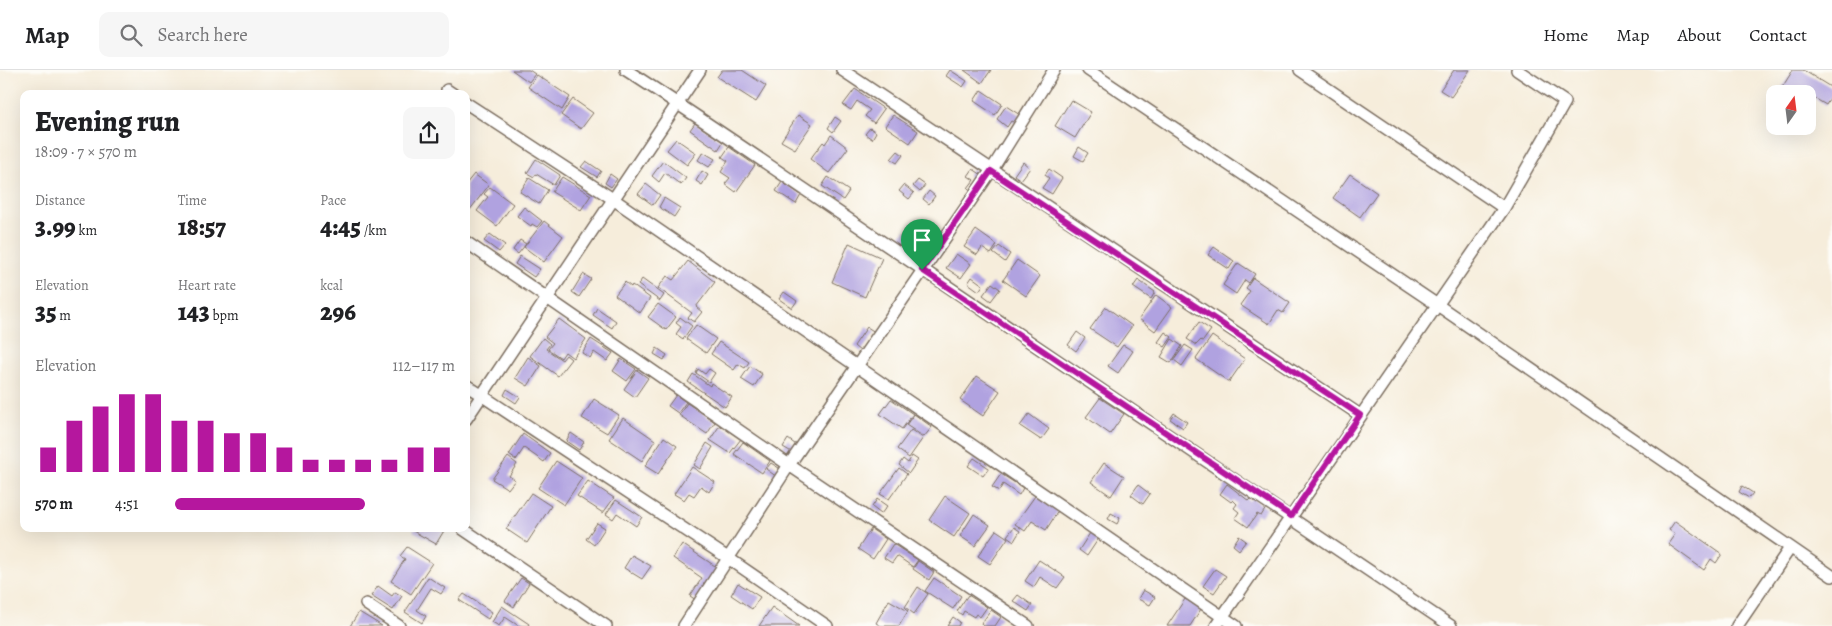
<!DOCTYPE html>
<html lang="en">
<head>
<meta charset="utf-8">
<style>
  body { margin:0; font-family:Alegreya,serif; background:#f6f6f6; color:#202124; height:100vh; display:flex; flex-direction:column; font-size:19px; white-space:nowrap }
  * { box-sizing:border-box; margin:0 }
  p { font-size:16px; color:#757577 }
  .icon { flex:none; width:28px; height:28px; fill:none; stroke:currentColor; stroke-width:2; stroke-linecap:round; stroke-linejoin:round }
  .map { position:relative; flex:1; overflow:hidden }
  .drawer { position:absolute; left:20px; top:20px; width:450px; height:442px; display:flex; flex-direction:column; background:#fff; border-radius:10px; box-shadow:0 5px 20px #0002 }
  .drawer>* { flex:none }
  .needle { width:32px; rotate:14deg }
  .controls { position:absolute; left:1766px; top:15px; display:grid; gap:10px }
  .controls a { display:grid; place-items:center; width:50px; height:50px; border-radius:10px; background:#fff; box-shadow:0 5px 20px #0002; font-size:25px }
  .pin { position:absolute; display:grid; place-items:center; width:42px; height:42px; color:#fff; margin:-51px -21px; border-radius:50% 50% 50% 0; rotate:-45deg; box-shadow:0 0 5px #0007 }
  .pin .icon { rotate:45deg }
  .round { display:grid; place-items:center; flex:none; width:52px; height:52px; border-radius:10px; background:#f6f6f6 }
  .head { display:flex; align-items:center; justify-content:space-between; height:85px; padding:0 15px }
  h1 { font-size:28px; font-weight:800; line-height:38px }
  .figures { display:grid; grid-template-columns:repeat(3,1fr); gap:8px; height:85px; padding:5px 15px }
  .figures div { display:grid; align-content:center }
  .figures b { font-size:25px; font-weight:800 }
  .figures small { font-size:14px; font-weight:400 }
  .figures p { font-size:14px }
  .chart { height:140px; padding:10px 15px }
  .chart p { display:flex; justify-content:space-between }
  .chart svg { width:100%; height:90px; margin-top:5px; stroke:#b5179e; stroke-width:6 }
  ul { padding:0 15px; list-style:none; font-size:16px }
  li { display:grid; grid-template-columns:80px 60px 1fr; align-items:center; height:38px }
  li i { height:12px; border-radius:6px; background:#b5179e }
  header { display:flex; align-items:center; gap:30px; box-sizing:border-box; height:70px; padding:0 25px; background:#fff; border-bottom:1px solid #e0e0e0 }
  header strong { font-size:24px }
  nav { display:flex; gap:28px; margin-inline-start:auto; font-size:18px }
  .search { width:350px; height:45px; background:#f6f6f6; display:flex; align-items:center; gap:12px; box-sizing:border-box; padding:0 18px; border-radius:10px; color:#757577; font-size:19px }
  .map>svg:first-child { display:block }
</style>
</head>
<body>
<header>
<strong>Map</strong>
<div class="search"><svg class="icon" aria-label="search" viewBox="0 0 24 24"><circle cx="10" cy="10" r="6"/><path d="M15 15l6 6"/></svg>Search here</div>
<nav><a>Home</a><a>Map</a><a>About</a><a>Contact</a></nav>
</header>
<div class="map">
<svg width="1832" height="556" viewBox="0 0 1832 556">
  <rect width="100%" height="100%" fill="#fdfcf7"/>
  <filter id="ink" filterUnits="userSpaceOnUse"><feTurbulence type="fractalNoise" baseFrequency=".02" numOctaves="2"/><feDisplacementMap in="SourceGraphic" scale="10" xChannelSelector="R" yChannelSelector="G"/><feConvolveMatrix kernelMatrix="1 2 1 2 8 2 1 2 1" color-interpolation-filters="sRGB"/></filter>
  <filter id="wash" filterUnits="userSpaceOnUse"><feTurbulence type="fractalNoise" baseFrequency=".0096" numOctaves="4" result="noise"/><feDisplacementMap in="SourceGraphic" scale="20" xChannelSelector="R" yChannelSelector="G"/><feGaussianBlur stdDeviation="1.12" result="paint"/><feColorMatrix in="noise" values="0 0 0 0 0 0 0 0 0 0 0 0 0 0 0 0 0 1.4 0 .05"/><feComposite in="paint" operator="in"/></filter>
  <g filter="url(#wash)">
    <rect width="100%" height="100%" fill="#f6eddb"/>
    <g id="blocks">
      <path fill="#b0a2e0" d="M512,0H529L535,4L529,12Z
        M722,0H742L766,16L756,32L717,7Z
        M950,0L967,11L963,17L946,6Z
        M964,0H991L982,13Z
        M1454,0H1470L1451,27L1440,20Z
        M1793,0H1803L1832,18V25L1826,35L1799,19L1796,24H1788L1781,19Z
        M537,5L570,27L562,40L528,17Z
        M855,19L884,39L874,53L865,46L870,40L857,31L851,40L843,35Z
        M981,20L1002,34L995,45L974,31Z
        M573,29L593,43L581,59L561,45Z
        M1071,30L1091,42L1075,68L1055,56Z
        M1006,36L1020,45L1015,53L1011,51L1007,57L997,49Z
        M798,45L812,54L795,79L781,71Z
        M893,45L918,61L910,73L885,56Z
        M835,47L841,51L833,62L828,58Z
        M695,53L723,72L718,80L690,60Z
        M870,58L876,62L872,69L865,64Z
        M831,65L848,78L829,103L810,89L823,72L825,74Z
        M676,69L696,83L687,95L667,80Z
        M729,77L755,95L736,122L725,114L730,108L721,102L728,91L722,87Z
        M1079,77L1088,83L1083,91L1074,86Z
        M898,81L903,85L897,93L891,89Z
        M703,82L715,89L709,97L698,90Z
        M536,89L560,105L554,115L536,104L534,107L527,103Z
        M586,91L601,101L597,107L581,97Z
        M663,91L686,108L681,115L665,103L659,112L652,106Z
        M1023,92L1030,98L1021,110L1014,105Z
        M973,99L985,107L974,123L968,118L974,110L968,106Z
        M1049,99L1062,108L1052,124L1042,118L1049,108L1045,105Z
        M702,101L708,105L702,115L696,111Z
        M474,104L489,115L469,141L466,139V114Z
        M610,104L617,109L611,117L605,113Z
        M1350,104L1377,123L1360,147L1333,128Z
        M562,107L591,125L581,140L552,122Z
        M828,107L849,121L843,130L822,116Z
        M529,108L548,120L539,134L520,122Z
        M918,110L925,115L920,122L913,116Z
        M782,112L801,125L796,134L776,121Z
        M646,114L660,125L653,135L638,124Z
        M904,115L914,123L909,129L899,121Z
        M490,117L513,134L497,156L477,141L488,127L484,124Z
        M929,121L935,126L929,134L923,129Z
        M664,128L680,138L674,147L659,137Z
        M524,137L542,151L537,157L532,154L531,156L517,146Z
        M544,151L563,166L544,192L524,177Z
        M905,160L922,172L917,179L900,167Z
        M976,160L997,175L991,184L982,178L977,185L964,177Z
        M490,164L505,175L499,182L484,171Z
        M520,170L526,174L518,184L513,180Z
        M849,173L882,188L865,227L832,212Z
        M999,176L1010,184L1005,192L993,183Z
        M1214,177L1234,191L1229,199L1208,185Z
        M956,184L971,194L961,208L946,198Z
        M520,186L540,199L534,207L515,194Z
        M1017,190L1040,206L1026,226L1003,210Z
        M688,191L715,212L696,237L702,242L694,252L688,248L692,243L658,218L667,206L673,210Z
        M1238,193L1255,204L1249,213L1245,210L1236,224L1223,215Z
        M583,204L591,209L579,227L572,222Z
        M972,207L983,215L979,221L968,213Z
        M1253,208L1290,233L1283,243L1278,240L1269,254L1240,235L1250,221L1246,218Z
        M642,209L664,225L660,231L638,215Z
        M1138,210L1155,222L1151,229L1133,217Z
        M625,212L631,217L632,215L650,228L640,243L615,225Z
        M992,213L1000,219L991,231L983,225Z
        M784,222L797,231L792,238L779,229Z
        M1156,225L1172,237L1155,261L1139,249Z
        M658,234L676,247L666,260L648,247Z
        M1106,237L1132,256L1117,277L1090,259Z
        M597,238L616,251L612,258L593,245Z
        M680,247L692,256L683,269L676,264L681,257L676,253Z
        M559,249L586,269L573,288L565,282L561,288L548,279L553,273L545,267Z
        M1199,252L1211,260L1203,271L1201,270L1196,275L1187,269Z
        M696,255L716,269L706,283L686,269Z
        M867,257L875,262L861,282L854,276Z
        M1077,262L1085,268L1076,281L1068,275Z
        M1165,262L1172,267L1165,277L1158,272Z
        M1212,266L1245,289L1229,312L1196,289Z
        M543,268L550,274L546,279L562,290L566,285L571,289L558,306L530,286Z
        M591,269L613,283L607,291L594,282L590,288L582,283Z
        M1172,269L1182,276L1171,293L1161,287Z
        M719,272L749,292L745,298L738,294L734,300L711,284Z
        M1123,275L1133,281L1118,303L1108,296Z
        M1185,275L1193,280L1182,296L1174,290Z
        M657,278L667,285L664,290L654,284Z
        M528,287L541,296L528,316L515,308Z
        M621,289L636,299L627,311L613,301Z
        M750,296L762,304L754,317L741,309Z
        M698,299L705,304L709,299L715,303L709,312L696,303Z
        M637,300L648,308L635,327L624,319Z
        M693,304L710,316L711,313L732,327L725,337L688,312Z
        M977,306L1000,321L983,346L960,330Z
        M507,319L520,327L516,333L504,325Z
        M676,325L686,332L678,343L668,336Z
        M1100,328L1124,344L1110,364L1086,347Z
        M594,329L619,345L607,363L582,348Z
        M891,329L913,344L902,359L880,344Z
        M687,333L715,352L707,364L679,345Z
        M1174,343L1187,352L1183,358L1170,349Z
        M914,344L932,357L924,367L906,355Z
        M1029,344L1049,359L1041,370L1020,356Z
        M623,348L655,370L642,391L609,369Z
        M720,355L741,369L730,383L710,370Z
        M911,360L923,368L909,388L897,379Z
        M571,363L584,372L579,380L566,371Z
        M523,364L550,383L544,392L524,378L516,390L509,385Z
        M664,367L677,376L658,404L645,396Z
        M788,369L799,377L795,384L783,377Z
        M743,372L770,391L762,403L734,384Z
        M707,373L713,377L700,399L694,395Z
        M912,386L918,390L909,403L899,395L903,389L908,393Z
        M508,387L517,394L509,406L515,410L508,419L492,409Z
        M974,388L989,398L983,406L968,396Z
        M556,391L582,408L564,435L538,418Z
        M771,393L782,400L777,407L766,399Z
        M1104,393L1124,406L1111,426L1091,412Z
        M692,397L715,412L709,422L701,416L694,426L689,423L684,430L674,424Z
        M899,398L907,404L889,429L880,424Z
        M1001,404L1023,418L1019,425L1003,414L999,421L992,417Z
        M588,411L614,428L603,443L577,426Z
        M1227,414L1249,431L1252,428L1266,438L1261,446L1257,444L1248,457L1235,448L1239,442L1234,438L1237,434L1233,430L1231,432L1220,424Z
        M1138,415L1150,424L1143,434L1131,425Z
        M1742,416L1753,423L1749,428L1739,422Z
        M531,423L551,436L527,473L506,459Z
        M945,426L970,443L954,467L929,450Z
        M1035,426L1058,441L1046,460L1032,451L1025,461L1015,454Z
        M877,429L887,436L881,444L872,437Z
        M616,430L642,447L636,456L617,443L613,449L606,444Z
        M1111,443L1120,448L1117,454L1108,449Z
        M974,444L990,455L975,476L960,466Z
        M1675,451L1722,484L1716,493L1711,489L1704,500L1668,474L1675,464L1669,460Z
        M597,453L605,458L594,475L586,469Z
        M1014,457L1020,461L1014,471L1007,466Z
        M414,459H445L436,474L413,461Z
        M871,459L886,469L873,489L858,479Z
        M996,460L1008,468L990,494L978,486Z
        M1090,463L1099,468L1087,486L1079,480Z
        M1239,466L1246,471L1239,480L1233,475Z
        M682,474L718,498L696,530L690,526L702,508L673,488Z
        M893,474L918,490L913,497L897,486L892,493L884,488Z
        M407,477L432,493L411,524L391,511L405,489L400,486Z
        M632,485L651,496L642,509L624,498Z
        M1039,490L1065,507L1057,518L1040,507L1034,517L1025,511Z
        M918,491L934,502L929,510L913,499Z
        M1215,499L1226,506L1214,523L1203,516Z
        M428,507L445,518L441,524L431,518L417,540L426,546L422,553L405,542Z
        M521,508L529,513L514,537L505,531Z
        M934,508L961,526L953,539L925,521Z
        M738,513L760,527L752,539L731,525Z
        M378,516L392,526L395,522L402,526L393,540L371,526Z
        M918,517L928,524L914,544L905,537Z
        M1143,520L1155,527L1150,535L1138,529Z
        M464,524L492,542L488,549L459,530Z
        M968,525L987,537L980,547L976,544L974,547L964,541L962,545L957,541Z
        M1018,525L1032,535L1028,541L1013,531Z
        M1185,529L1201,539L1190,556H1167Z
        M889,530L908,541L899,556H881L876,553Z
        M502,536L529,554L528,556H519L505,547L499,556L492,552Z
        M772,537L799,556H759Z
        M991,540L1001,547L995,556H984L981,554Z
        M359,542L382,556H350Z
        M953,547L960,552L958,556H947Z"/>
    </g>
  </g>
  <g filter="url(#ink)">
    <use href="#blocks" fill-opacity="0" stroke="#7c6e60" stroke-width="1"/>
    <g fill="none" stroke-linecap="round" stroke-linejoin="round">
      <defs>
        <path id="minor" d="M626,0C727,65 825,134 925,201C1100,319 1276,436 1451,556
          M842,0L1360,345
          M1088,0L1436,234L1832,506
          M1300,0L1504,138
          M447,20L453,24
          M466,33L613,129L1236,556
          M466,172L789,395L1028,556
          M466,315L728,488L827,556
          M466,349L700,0
          M463,459L606,556
          M366,534L399,556
          M684,556L789,395L991,101L1054,0
          M1216,556L1504,138L1565,32L1517,0
          M1737,556L1790,478"/>
      </defs>
      <use href="#minor" stroke="#7c6e60" stroke-width="14"/>
      <use href="#minor" stroke="#fff" stroke-width="11"/>
    </g>
  </g>
  <g fill="none" stroke-linecap="round" stroke-linejoin="round" filter="url(#ink)">
    <defs>
      <path id="route" d="M991,101L1360,345L1291,446L922,200Z"/>
    </defs>
    <use href="#route" stroke="#fff" stroke-width="10"/>
    <use href="#route" stroke="#b5179e" stroke-width="6"/>
  </g>
</svg>
<div class="controls">
<a><svg class="needle" viewBox="-14 -14 28 28"><path d="M0-13l5 13h-10z" fill="#e53935"/><path d="M0 13l5-13h-10z" fill="#757577"/></svg></a>
</div>
<div class="pin" style="left:922px;top:200px;background:#1e9e55"><svg class="icon" aria-label="arrive" viewBox="0 0 24 24"><path d="M6 21V4h12l-3 4 3 4H6"/></svg></div>
<section class="drawer">
<div class="head"><div><h1>Evening run</h1><p>18:09 · 7 × 570 m</p></div><a class="round"><svg class="icon" aria-label="share" viewBox="0 0 24 24"><path d="M12 15V3M7 8l5-5 5 5M5 13v7h14v-7"/></svg></a></div>
<div class="figures">
<div><p>Distance</p><b>3.99<small> km</small></b></div>
<div><p>Time</p><b>18:57</b></div>
<div><p>Pace</p><b>4:45<small> /km</small></b></div>
</div>
<div class="figures">
<div><p>Elevation</p><b>35<small> m</small></b></div>
<div><p>Heart rate</p><b>143<small> bpm</small></b></div>
<div><p>kcal</p><b>296</b></div>
</div>
<div class="chart"><p><span>Elevation</span>112–117 m</p>
<svg viewBox="0 0 160 44" preserveAspectRatio="none"><path d="M5 44V32M15 44V19M25 44V12M35 44V6M45 44V6M55 44V19M65 44V19M75 44V25M85 44V25M95 44V32M105 44V38M115 44V38M125 44V38M135 44V38M145 44V32M155 44V32"/></svg>
</div>
<ul>
<li><b>570 m</b>4:51<i style="width:68%"></i></li>
</ul>
</section>
</div>
</body>
</html>
